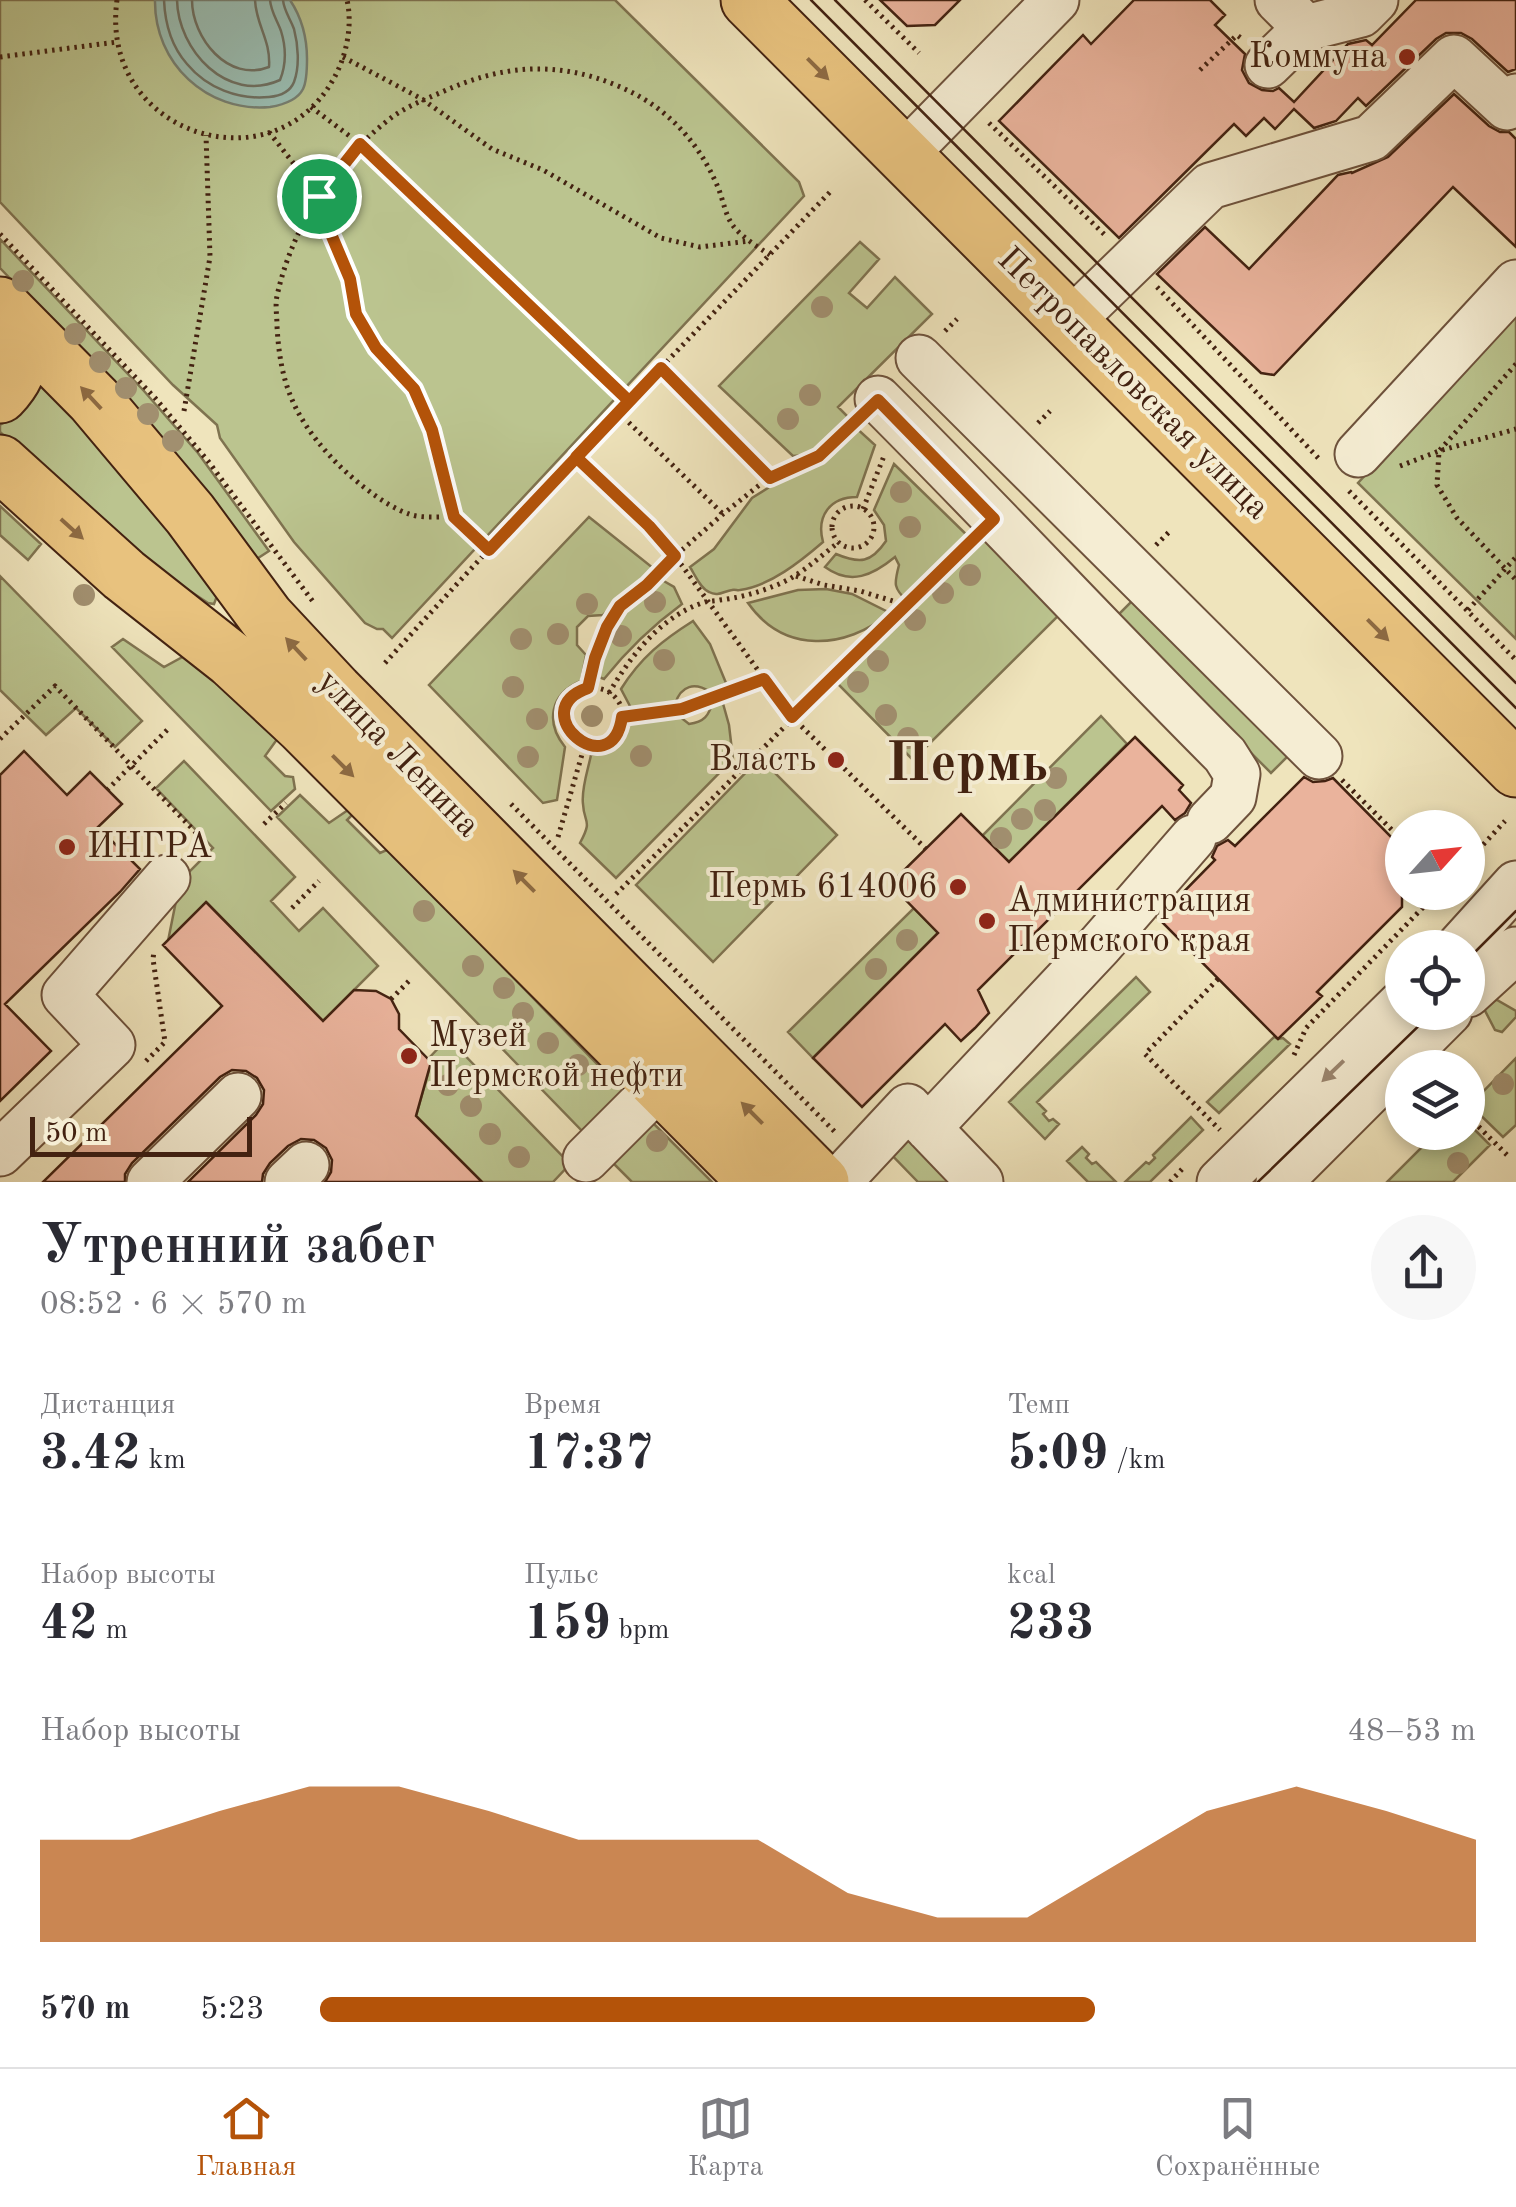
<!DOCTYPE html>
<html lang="ru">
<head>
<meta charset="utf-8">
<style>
  body { margin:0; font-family:"Old Standard TT",serif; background:#f7f7f7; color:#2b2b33; height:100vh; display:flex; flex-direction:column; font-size:38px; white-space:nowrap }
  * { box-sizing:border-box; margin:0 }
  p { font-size:32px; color:#7c7c81 }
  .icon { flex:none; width:55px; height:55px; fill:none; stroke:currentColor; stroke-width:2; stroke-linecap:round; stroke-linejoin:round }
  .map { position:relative; height:1182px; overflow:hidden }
  .details { display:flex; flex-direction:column; background:#fff; flex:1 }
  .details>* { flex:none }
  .needle { width:65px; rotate:63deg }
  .buttons { position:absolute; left:1385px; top:810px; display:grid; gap:20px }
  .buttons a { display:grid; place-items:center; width:100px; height:100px; border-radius:50%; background:#fff; box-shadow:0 5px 15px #0003; font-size:50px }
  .scale { position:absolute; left:30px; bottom:25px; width:222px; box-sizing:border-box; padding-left:10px; border:5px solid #432211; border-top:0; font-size:28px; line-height:35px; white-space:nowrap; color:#432211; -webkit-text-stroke:8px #f5edd3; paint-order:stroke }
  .pin { position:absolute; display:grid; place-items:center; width:85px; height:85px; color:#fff; margin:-42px; border:5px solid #fff; border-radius:50%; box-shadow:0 2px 10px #0007 }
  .round { display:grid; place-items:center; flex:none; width:105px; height:105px; border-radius:52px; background:#f7f7f7 }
  .headline { display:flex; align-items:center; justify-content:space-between; height:170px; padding:0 40px }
  h1 { font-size:55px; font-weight:800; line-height:75px }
  .figures { display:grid; grid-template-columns:repeat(3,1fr); gap:15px; height:170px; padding:10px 40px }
  .figures div { display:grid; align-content:center }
  .figures b { font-size:50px; font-weight:800 }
  .figures small { font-size:28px; font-weight:400 }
  .figures p { font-size:28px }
  .chart { height:280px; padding:20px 40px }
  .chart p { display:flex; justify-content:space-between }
  .chart svg { width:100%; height:180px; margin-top:10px; fill:#b45309; opacity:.7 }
  ul { padding:0 40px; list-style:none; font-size:32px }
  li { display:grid; grid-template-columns:160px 120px 1fr; align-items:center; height:75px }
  li i { height:25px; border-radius:12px; background:#b45309 }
  .tab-bar { display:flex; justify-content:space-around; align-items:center; height:140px; border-top:2px solid #e1e1e2; background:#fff; font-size:28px; color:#7c7c81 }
  .tab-bar a { display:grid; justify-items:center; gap:5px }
  .tab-bar .current { color:#b45309 }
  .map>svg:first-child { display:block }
</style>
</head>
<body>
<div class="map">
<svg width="1516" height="1182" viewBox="0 0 1516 1182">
  <rect width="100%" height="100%" fill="#efe4bc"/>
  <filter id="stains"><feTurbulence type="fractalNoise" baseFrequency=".002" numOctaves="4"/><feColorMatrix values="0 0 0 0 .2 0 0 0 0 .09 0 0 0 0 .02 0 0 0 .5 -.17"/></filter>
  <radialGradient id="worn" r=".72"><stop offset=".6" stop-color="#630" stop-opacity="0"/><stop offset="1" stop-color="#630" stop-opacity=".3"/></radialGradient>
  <path fill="#bbc48f" stroke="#7f7350" stroke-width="2.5" d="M0,0H615L799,182L804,196L392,638L383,629H377L365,623L294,542L220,438L217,425L173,385L0,202Z
    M0,239L144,391L198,453L269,551L255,560L153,428L0,268Z
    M860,242L879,259L849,293L867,308L895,277L932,314L838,407L850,419C833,435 818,456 793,456L719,386Z
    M1516,313V639L1358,483Z
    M42,379L124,466L217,596L214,604L208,603L152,566L83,509L0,432V425C21,414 33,400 42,379Z
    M853,425L875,445L857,497C830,497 816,516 823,542C801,561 770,586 740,590C738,591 735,589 732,590C724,591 718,597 709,592C700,588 695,575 690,567L714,549L752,498L782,479L825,462L838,448Z
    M894,464L971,539L908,602C893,588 894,584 899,565L895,557C873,575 851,586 825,567L836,554C860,564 871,563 886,541L884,525L874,510Z
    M0,506L41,544L28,560L0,535Z
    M589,517L653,568L603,615L588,616L577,627V645L586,655L581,681C550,694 545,722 565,747L557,800L543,803L429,685Z
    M984,536L1061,613L913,760L837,683Z
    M0,576L142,721L115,747L76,708L46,735L0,690Z
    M662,580L674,587L682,604C652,626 628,649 604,679L593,675C608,627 623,610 662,580Z
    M826,589L852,594L890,613C845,650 784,654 748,603L798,590Z
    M1134,599L1290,754L1271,773L1116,617Z
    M693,621L710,644L726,683L710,692C695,682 681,685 675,704L631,708L621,689C641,657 663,640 693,621Z
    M123,639L164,667L188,654L278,738L265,756L285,776L293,777L295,789L271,811L112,647Z
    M722,700L729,725L733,759L616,878L580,843C593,819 584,824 583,804C581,789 588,770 591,755C615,750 621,746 628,722L679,716L689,724C704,722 709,716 713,701Z
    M1101,716L1127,744L1009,862L982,836Z
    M760,758L837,835L713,962L636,885Z
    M184,761L295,877L271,901L299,931L323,908L378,966L323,1021L207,903L168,941L180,881L213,848L156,788Z
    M300,795L329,823L348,810L353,814L347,820L380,853L389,849L626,1094L586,1135L277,817Z
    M914,908L938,933L813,1058L788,1032Z
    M1136,977L1150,992L1037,1102L1046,1111L1043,1114L1049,1121L1053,1119L1059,1124L1045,1139L1009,1102Z
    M1489,1000H1497L1516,1011V1017L1502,1032L1495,1030L1481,1003Z
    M1274,1037L1278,1039L1283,1038L1290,1044L1219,1113L1207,1102Z
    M448,1038L570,1164L553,1182H482L416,1116L431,1063L428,1059Z
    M1516,1058V1125L1503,1137L1470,1105Z
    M1191,1117L1203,1130L1150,1182H1125L1146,1162L1149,1164L1155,1158L1153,1155Z
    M651,1121L712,1182H632L610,1160Z
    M1469,1124L1490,1145L1453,1182H1387L1436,1133L1468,1132Z
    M903,1126L958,1182H918L884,1147Z
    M1082,1147L1089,1154L1086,1158L1092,1164L1096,1162L1116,1182H1088L1067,1161Z"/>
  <path fill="#9abeb3" stroke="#778072" stroke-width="2.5" d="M155,0H290C302,18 307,37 307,59C307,68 307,81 303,89C297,101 282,105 270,107C207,113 154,63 155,0Z"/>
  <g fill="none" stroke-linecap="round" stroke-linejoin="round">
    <path stroke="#6e7062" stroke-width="2.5" d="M164,0C165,23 171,46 187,64C207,88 238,100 269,97C280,96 290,92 294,82C300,66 298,44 294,29C290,18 284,11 283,0
      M177,0C178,50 227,104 280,80C286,65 286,47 281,31C277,20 271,12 270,0
      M192,0C192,38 228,83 269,67C271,40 256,25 255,0"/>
  </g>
  <path fill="#eab39c" stroke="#432211" stroke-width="2.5" d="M880,0H960L935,25L907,26Z
    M1134,0H1210L1225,15L1215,25L1245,54L1242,70L1249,83L1262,90L1273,91L1279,88L1294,102L1348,44L1366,40L1372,45L1416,0H1516V69L1508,72L1472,39L1461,33H1446L1436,39L1366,106L1358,98L1336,121L1314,128L1294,109L1275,129L1264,118L1246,136L1234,124L1119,238L999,121L1083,35L1091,44Z
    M1454,94L1489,126L1500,132H1509L1516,139V247L1453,187L1274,375L1261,373L1157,274L1205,227L1249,269L1338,175L1351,172L1352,173L1388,157Z
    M1135,737L1183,785L1179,790L1191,803L1185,813L1175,820L1162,806L978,990L989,1013L975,1028L961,1041L945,1024L862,1107L813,1058L938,933L890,884L961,814L1009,862Z
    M24,751L67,795L90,772L122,804L98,827L140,869L120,892L5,1004L51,1051L0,1101V775Z
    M1304,777L1313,782L1325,781L1333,778L1402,848V907L1317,992L1322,996L1278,1039L1158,918L1215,860L1212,857L1217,846L1228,840L1235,846Z
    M206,902L323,1021L354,990L376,991L391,999L399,1014V1029L431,1062L416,1116L482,1182H325L331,1172L332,1160L326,1148L314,1140L301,1139L288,1146L270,1163L263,1174L262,1182H188L256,1115L263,1104L264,1090L257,1078L246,1071L232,1070L220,1077L132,1163L125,1174V1182H43L222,1006L163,945Z"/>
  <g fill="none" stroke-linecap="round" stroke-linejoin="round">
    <defs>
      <path id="minor" d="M1278,0L1306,28L1361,14L1375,0
        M1268,65L1306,28
        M904,155L1056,0
        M1071,321L1210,186L1371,138L1454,58L1507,107L1516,97
        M919,358L1319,756
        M878,399C995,516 1108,638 1225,755L1237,774L1233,797L1210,821
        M1358,454L1516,283
        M1458,948L1516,884
        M1468,994L1516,950
        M928,1128L1100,945L1193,838
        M0,1153L112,1045L65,995L167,878
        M586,1159L660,1085
        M150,1182L238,1096
        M288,1182L306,1165
        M838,1182L908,1107L980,1182
        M1220,1182L1402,1003
        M1279,1182L1449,1012"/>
      <path id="major" d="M749,0L1516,769
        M0,305L94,400L190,514L266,617L335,691L821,1182
        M0,395C26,368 26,342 6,311
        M0,463L124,575L232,660L303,726L757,1182"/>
    </defs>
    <use href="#minor" stroke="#6e523c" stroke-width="49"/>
    <use href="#major" stroke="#432211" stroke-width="59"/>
    <path stroke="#432211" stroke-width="5" stroke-dasharray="2.5 5" stroke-linecap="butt" d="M117,0C98,138 283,193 339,68C348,47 352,22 347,0
      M865,0L919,53
      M0,57L117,42
      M343,57L422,99L492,149L543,170L661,238L700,247L749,241
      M1200,70L1237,35L1241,38
      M311,107L360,144L629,401
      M989,123L1107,237
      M269,132L319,196L331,234L349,279L356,314L376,348L414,389L433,430L454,517L489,549
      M0,234L156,399L208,461L314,603
      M1157,287L1321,461
      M945,331L957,319
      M1516,364L1439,451L1437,485L1457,518L1516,580
      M661,368L770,478
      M184,411L210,257L206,135
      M618,412L723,514
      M1038,423L1050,411
      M576,457L649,526L675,556L792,717L926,849
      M1400,466L1439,451L1516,429
      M1349,491L1516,660
      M832 527a21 21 0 1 1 42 0a21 21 0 1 1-42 0Z
      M863,509L884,456
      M454,517C440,516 422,519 409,514C384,506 347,475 330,456C293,415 280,382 277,326C277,316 275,305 277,296C292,226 337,157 395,115C410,105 426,99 442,92C501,65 557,60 618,86C664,105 697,139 717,185C723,198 725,216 734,227C743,238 758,247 770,255
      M1156,545L1171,530
      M796,576L824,585L860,591L906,605
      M1468,610L1516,557
      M385,663C529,503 680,348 830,192
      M588,688L595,658L607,627L621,606L647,585L675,556L723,514L767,479L819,456L852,423
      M565 717a29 29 0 1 1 58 0a29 29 0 1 1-58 0Z
      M609,693C632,654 661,616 705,602C710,601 715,601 720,600C738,598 757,593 774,586C799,577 818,558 839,542
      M622,717L683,709L764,679
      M0,739L55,686L204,841L193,852
      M1342,780L1402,840
      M107,790L170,727
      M511,804L837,1134
      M264,824L286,803
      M558,837L585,744
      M1468,861L1505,821
      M616,894L971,542
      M292,908L319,881
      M1218,979L1145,1054L1220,1130
      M391,999L412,978
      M1294,1055L1306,1028L1438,892
      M146,1061L165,1042L153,959L154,951
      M1468,1116L1507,1155
      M1170,1182L1185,1166"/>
    <use href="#minor" stroke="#f5edd3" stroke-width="45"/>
    <use href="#major" stroke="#e8c27e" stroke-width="55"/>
    <path stroke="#432211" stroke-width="2.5" d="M811,0L1516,708
      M835,0L1516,683
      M1468,959L1516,911
      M1258,1182L1433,1012"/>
  </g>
  <g fill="#a18f6f">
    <circle cx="23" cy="281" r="11"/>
    <circle cx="822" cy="307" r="11"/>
    <circle cx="75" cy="334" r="11"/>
    <circle cx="100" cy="362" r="11"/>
    <circle cx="126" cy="388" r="11"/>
    <circle cx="810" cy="395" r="11"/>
    <circle cx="148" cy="414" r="11"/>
    <circle cx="788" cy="419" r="11"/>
    <circle cx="173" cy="441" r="11"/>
    <circle cx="901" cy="492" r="11"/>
    <circle cx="910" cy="527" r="11"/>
    <circle cx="970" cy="575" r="11"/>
    <circle cx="943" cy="593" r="11"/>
    <circle cx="84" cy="595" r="11"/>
    <circle cx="655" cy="602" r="11"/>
    <circle cx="587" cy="604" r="11"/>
    <circle cx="915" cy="620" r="11"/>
    <circle cx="558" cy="634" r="11"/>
    <circle cx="621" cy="636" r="11"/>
    <circle cx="521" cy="639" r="11"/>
    <circle cx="664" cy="660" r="11"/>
    <circle cx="878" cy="661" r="11"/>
    <circle cx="858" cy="682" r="11"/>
    <circle cx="513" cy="687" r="11"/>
    <circle cx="886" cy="715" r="11"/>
    <circle cx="592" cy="716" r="11"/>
    <circle cx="537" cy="719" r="11"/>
    <circle cx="908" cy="738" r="11"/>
    <circle cx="641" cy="756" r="11"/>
    <circle cx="528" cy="757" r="11"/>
    <circle cx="1056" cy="778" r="11"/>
    <circle cx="1045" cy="810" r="11"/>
    <circle cx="1022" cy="819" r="11"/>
    <circle cx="1001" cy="838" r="11"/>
    <circle cx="424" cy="911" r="11"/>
    <circle cx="907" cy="940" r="11"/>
    <circle cx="473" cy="966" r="11"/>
    <circle cx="876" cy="969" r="11"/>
    <circle cx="504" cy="988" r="11"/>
    <circle cx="523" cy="1013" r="11"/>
    <circle cx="548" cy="1043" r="11"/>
    <circle cx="578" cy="1065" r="11"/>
    <circle cx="1503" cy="1084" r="11"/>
    <circle cx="448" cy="1085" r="11"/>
    <circle cx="471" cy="1106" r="11"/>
    <circle cx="490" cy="1134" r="11"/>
    <circle cx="657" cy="1141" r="11"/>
    <circle cx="519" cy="1157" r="11"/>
    <circle cx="1458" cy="1163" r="11"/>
  </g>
  <defs><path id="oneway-solid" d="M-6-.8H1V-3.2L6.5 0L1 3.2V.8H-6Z" transform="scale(2.5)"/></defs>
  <g fill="#8d6a42">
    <use href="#oneway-solid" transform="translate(818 69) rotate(45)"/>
    <use href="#oneway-solid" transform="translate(91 398) rotate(-133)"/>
    <use href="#oneway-solid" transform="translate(72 529) rotate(42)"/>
    <use href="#oneway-solid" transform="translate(1378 630) rotate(45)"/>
    <use href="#oneway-solid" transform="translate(296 649) rotate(-133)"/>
    <use href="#oneway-solid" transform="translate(343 766) rotate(45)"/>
    <use href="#oneway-solid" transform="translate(524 881) rotate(-135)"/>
    <use href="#oneway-solid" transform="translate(752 1113) rotate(-135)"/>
  </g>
  <use fill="#9c8872" href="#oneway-solid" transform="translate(1333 1071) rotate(136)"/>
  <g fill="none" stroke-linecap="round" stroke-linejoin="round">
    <defs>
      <path id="route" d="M319,196L360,144L629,401L576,457L649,526L675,556L647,585L620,606L607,627L595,658L588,688C522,711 612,787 622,717L682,709L764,679L792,717L994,519L878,400L819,456L770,478L661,368L489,550L454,517L432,430L414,389L376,348L356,314L350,279L331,234L319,196"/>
    </defs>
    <use href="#route" stroke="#fff" stroke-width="20"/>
    <use href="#route" stroke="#b45309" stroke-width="12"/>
  </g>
  <g fill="#8f2418" stroke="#f5edd3" stroke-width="4">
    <circle cx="1407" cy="57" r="10"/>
    <circle cx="836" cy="760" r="10"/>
    <circle cx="67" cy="847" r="10"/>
    <circle cx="958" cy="887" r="10"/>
    <circle cx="987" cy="921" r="10"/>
    <circle cx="409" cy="1056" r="10"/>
  </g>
  <g text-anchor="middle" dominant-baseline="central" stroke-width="8" stroke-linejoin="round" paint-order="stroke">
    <g font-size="35" fill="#432211" stroke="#f5edd3" text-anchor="end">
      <text x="1387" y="57">Коммуна</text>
      <text x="816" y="760">Власть</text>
      <text x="87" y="847" text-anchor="start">ИНГРА</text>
      <text x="938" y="887">Пермь 614006</text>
      <text x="1007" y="901" text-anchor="start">Администрация<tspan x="1007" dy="40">Пермского края</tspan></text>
      <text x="429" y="1036" text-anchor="start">Музей<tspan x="429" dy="40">Пермской нефти</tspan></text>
    </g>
    <g font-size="35" fill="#432211" stroke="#f5edd3">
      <text transform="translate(1133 384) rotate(45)">Петропавловская улица</text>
      <text transform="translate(398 754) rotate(46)">улица Ленина</text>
    </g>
    <g font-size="55" font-weight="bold" fill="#432211" stroke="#f5edd3">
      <text x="967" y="765">Пермь</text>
    </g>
  </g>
  <rect width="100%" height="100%" filter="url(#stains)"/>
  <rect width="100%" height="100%" fill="url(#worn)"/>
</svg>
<div class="buttons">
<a><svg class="needle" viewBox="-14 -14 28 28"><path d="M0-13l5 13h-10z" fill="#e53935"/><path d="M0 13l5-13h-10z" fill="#7c7c81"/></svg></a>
<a><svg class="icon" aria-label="locate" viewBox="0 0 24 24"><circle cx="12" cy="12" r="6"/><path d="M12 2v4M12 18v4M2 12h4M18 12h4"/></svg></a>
<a><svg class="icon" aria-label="layers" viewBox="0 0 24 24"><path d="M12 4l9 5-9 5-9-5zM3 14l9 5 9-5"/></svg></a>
</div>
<div class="scale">50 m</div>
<div class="pin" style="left:319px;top:196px;background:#1e9e55"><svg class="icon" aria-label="arrive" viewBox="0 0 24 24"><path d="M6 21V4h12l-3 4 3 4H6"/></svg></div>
</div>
<section class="details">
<div class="headline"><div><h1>Утренний забег</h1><p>08:52 · 6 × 570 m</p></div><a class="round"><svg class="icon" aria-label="share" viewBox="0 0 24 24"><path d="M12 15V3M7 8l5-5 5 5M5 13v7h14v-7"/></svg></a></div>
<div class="figures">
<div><p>Дистанция</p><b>3.42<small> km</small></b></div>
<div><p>Время</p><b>17:37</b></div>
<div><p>Темп</p><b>5:09<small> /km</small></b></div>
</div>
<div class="figures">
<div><p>Набор высоты</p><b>42<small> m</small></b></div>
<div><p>Пульс</p><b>159<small> bpm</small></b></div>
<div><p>kcal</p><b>233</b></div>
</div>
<div class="chart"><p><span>Набор высоты</span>48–53 m</p>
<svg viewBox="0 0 160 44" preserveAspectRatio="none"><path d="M0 44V19L10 19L20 12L30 6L40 6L50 12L60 19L70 19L80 19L90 32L100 38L110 38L120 25L130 12L140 6L150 12L160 19V44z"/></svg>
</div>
<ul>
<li><b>570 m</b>5:23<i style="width:67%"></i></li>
</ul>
</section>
<nav class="tab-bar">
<a class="current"><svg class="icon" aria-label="home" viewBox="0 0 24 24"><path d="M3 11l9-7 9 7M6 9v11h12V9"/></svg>Главная</a>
<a><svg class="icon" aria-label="map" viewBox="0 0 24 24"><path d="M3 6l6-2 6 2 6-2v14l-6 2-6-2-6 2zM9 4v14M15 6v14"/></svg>Карта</a>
<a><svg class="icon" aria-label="saved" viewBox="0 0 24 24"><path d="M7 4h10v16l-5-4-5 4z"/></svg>Сохранённые</a>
</nav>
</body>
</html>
